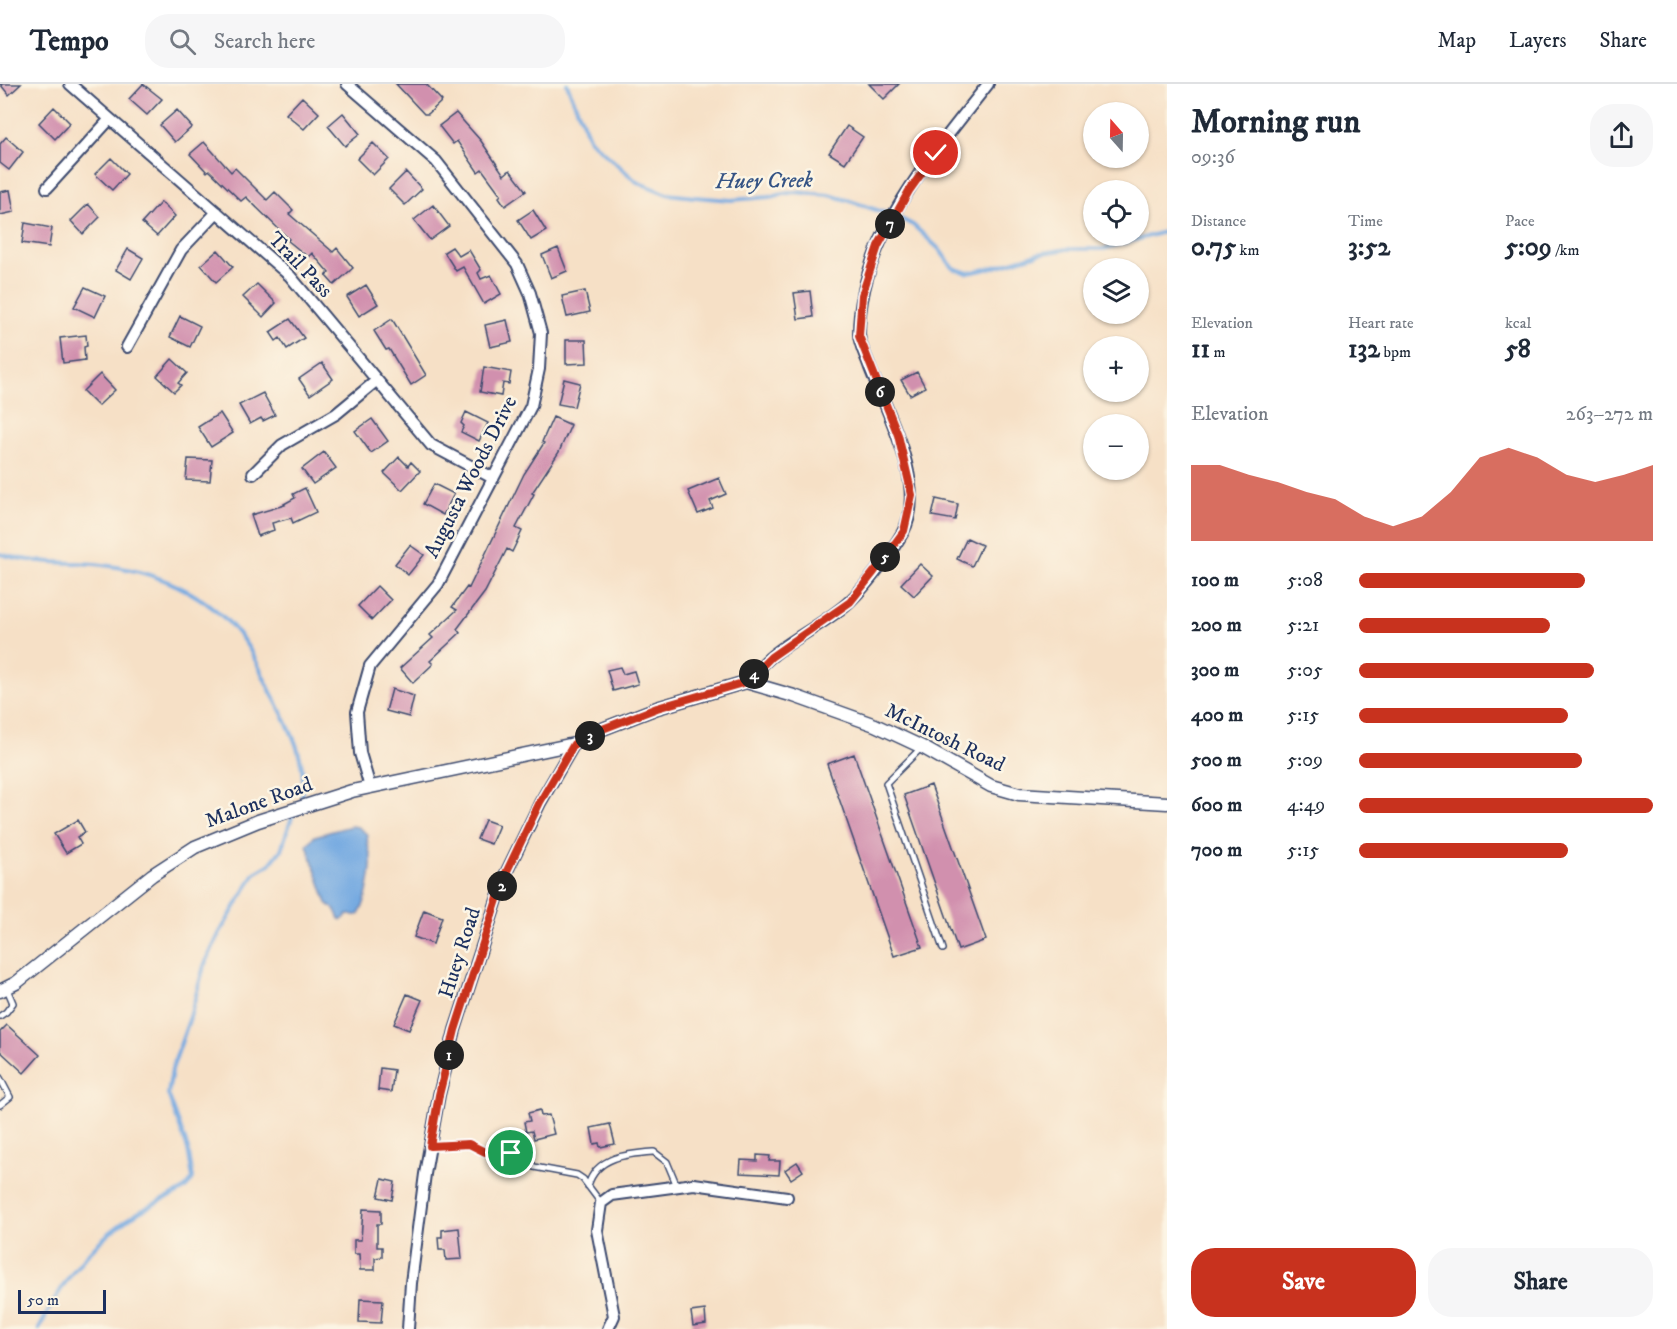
<!DOCTYPE html>
<html lang="en">
<head>
<meta charset="utf-8">
<style>
  body { margin:0; font-family:"IM FELL DW Pica",serif; background:#f6f6f7; color:#1f2937; height:100vh; display:flex; flex-direction:column; font-size:22px; white-space:nowrap }
  * { box-sizing:border-box; margin:0 }
  p { font-size:20px; color:#747a83 }
  .icon { flex:none; width:33px; height:33px; fill:none; stroke:currentColor; stroke-width:2; stroke-linecap:round; stroke-linejoin:round }
  .map { position:relative; flex:1; overflow:hidden }
  .drawer { display:flex; flex-direction:column; background:#fff; width:510px }
  .drawer>* { flex:none }
  .needle { width:39px; rotate:340deg }
  .fabs { position:absolute; left:1083px; top:18px; display:grid; gap:12px }
  .fabs a { display:grid; place-items:center; width:66px; height:66px; border-radius:50%; background:#fff; box-shadow:0 2px 4px #0004; font-size:30px }
  .scale { position:absolute; left:18px; bottom:15px; width:88px; box-sizing:border-box; padding-left:6px; border:3px solid #1b2f5e; border-top:0; font-size:16px; line-height:21px; white-space:nowrap; color:#1b2f5e; -webkit-text-stroke:4px #fcf5e5; paint-order:stroke }
  .pin { position:absolute; display:grid; place-items:center; width:51px; height:51px; color:#fff; margin:-26px; border:3px solid #fff; border-radius:50%; box-shadow:0 2px 6px #0007 }
  .km { position:absolute; width:30px; height:30px; margin:-15px; border-radius:50%; background:#222; color:#fff; font-size:16px; line-height:30px; text-align:center }
  .round { display:grid; place-items:center; flex:none; width:63px; height:63px; border-radius:24px; background:#f6f6f7 }
  .overview { display:flex; align-items:center; justify-content:space-between; height:102px; padding:0 24px }
  h1 { font-size:33px; font-weight:700; line-height:45px }
  .metrics { display:grid; grid-template-columns:repeat(3,1fr); gap:9px; height:102px; padding:6px 24px }
  .metrics div { display:grid; align-content:center }
  .metrics b { font-size:26px; font-weight:700 }
  .metrics small { font-size:16px; font-weight:400 }
  .metrics p { font-size:16px }
  .chart { height:168px; padding:12px 24px }
  .chart p { display:flex; justify-content:space-between }
  .chart svg { width:100%; height:108px; margin-top:6px; fill:#c8321e; opacity:.7 }
  .button { display:flex; gap:12px; margin-top:auto; padding:12px 24px }
  .button a { flex:1; height:69px; border-radius:24px; background:#c8321e; color:#fff; font-size:24px; font-weight:700; line-height:69px; text-align:center }
  .button a+a { background:#f6f6f7; color:#1f2937 }
  ul { padding:0 24px; list-style:none; font-size:20px }
  li { display:grid; grid-template-columns:96px 72px 1fr; align-items:center; height:45px }
  li i { height:15px; border-radius:8px; background:#c8321e }
  header { display:flex; align-items:center; gap:36px; box-sizing:border-box; height:84px; padding:0 30px; background:#fff; border-bottom:2px solid #e0e1e3 }
  header strong { font-size:28px }
  nav { display:flex; gap:33px; margin-inline-start:auto; font-size:21px }
  .search { width:420px; height:54px; background:#f6f6f7; display:flex; align-items:center; gap:15px; box-sizing:border-box; padding:0 21px; border-radius:24px; color:#747a83; font-size:22px }
  main { display:flex; flex:1; min-height:0 }
  .map>svg:first-child { display:block }
</style>
</head>
<body>
<header>
<strong>Tempo</strong>
<div class="search"><svg class="icon" aria-label="search" viewBox="0 0 24 24"><circle cx="10" cy="10" r="6"/><path d="M15 15l6 6"/></svg>Search here</div>
<nav><a>Map</a><a>Layers</a><a>Share</a></nav>
</header>
<main>
<div class="map">
<svg width="1167" height="1245" viewBox="0 0 1167 1245">
  <rect width="100%" height="100%" fill="#fcf5e5"/>
  <filter id="ink" filterUnits="userSpaceOnUse"><feTurbulence type="fractalNoise" baseFrequency=".0167" numOctaves="2"/><feDisplacementMap in="SourceGraphic" scale="12" xChannelSelector="R" yChannelSelector="G"/><feConvolveMatrix kernelMatrix="1 2 1 2 8 2 1 2 1" color-interpolation-filters="sRGB"/></filter>
  <filter id="wash" filterUnits="userSpaceOnUse"><feTurbulence type="fractalNoise" baseFrequency=".008" numOctaves="4" result="noise"/><feDisplacementMap in="SourceGraphic" scale="24" xChannelSelector="R" yChannelSelector="G"/><feGaussianBlur stdDeviation="1.35" result="paint"/><feColorMatrix in="noise" values="0 0 0 0 0 0 0 0 0 0 0 0 0 0 0 0 0 1.4 0 .05"/><feComposite in="paint" operator="in"/></filter>
  <g filter="url(#wash)">
    <rect width="100%" height="100%" fill="#f6e0c6"/>
    <path fill="#73a9e1" stroke="#476ca0" stroke-width="1.5" d="M351,742L358,743L368,751C365,759 370,765 371,774C372,786 366,823 358,831H348L342,836L339,835L335,826L327,819L307,761L315,752Z"/>
    <g fill="none" stroke-linecap="round" stroke-linejoin="round">
      <path stroke="#73a9e1" stroke-width="4" d="M567,0L590,56L637,98L667,110L695,113L731,116L769,113L794,108L829,111L847,116L897,133L913,141L939,165L953,184L968,189L992,184L1038,170L1067,165H1104L1167,147
        M0,470C31,479 62,478 95,480C154,486 212,509 246,560C257,576 264,595 273,612C292,648 309,678 301,719
        M39,1245C61,1201 83,1167 124,1138C135,1130 148,1123 160,1117C174,1110 185,1109 193,1094L188,1065L168,1010L172,985L190,933L204,882L219,850L255,789L270,780L281,766L293,730"/>
    </g>
    <g id="blocks">
      <path fill="#d190ae" d="M0,0H21L9,11Z
        M143,0L162,15L147,31L129,15Z
        M396,0H426L442,17L428,30H424Z
        M869,0H899L884,15Z
        M302,13L319,29L304,45L286,30Z
        M54,23L70,39L55,55L39,39Z
        M177,26L192,43L175,58L160,41Z
        M343,29L360,50L345,62L328,42Z
        M456,29L481,57L504,91L510,86L526,107L505,122L499,113L501,111L482,85L478,88L457,57L453,60L439,42Z
        M847,42L863,53L845,79L829,69Z
        M6,53L23,68L9,86L0,79V60Z
        M204,58L231,88L235,84L267,116L275,108L293,126L289,130L333,168L337,164L353,184L334,201L326,192L329,189L312,169L308,173L287,156L289,155L246,113L241,117L209,86L207,88L190,70Z
        M373,59L389,75L373,91L357,75Z
        M111,74L127,90L112,106L95,90Z
        M406,88L422,105L405,121L389,105Z
        M10,106L14,128L0,131V108Z
        M161,118L175,132L157,152L142,139Z
        M88,120L100,133L83,150L71,137Z
        M433,121L449,142L430,156L414,136Z
        M533,126L546,147L531,156L518,136Z
        M25,139L52,144L49,163L22,159Z
        M452,163L459,172L469,166L481,186L478,189L481,195L491,191L501,210L484,220L463,183L456,187L444,168Z
        M558,164L567,187L551,194L542,171Z
        M128,165L143,174L131,195L116,186Z
        M218,166L233,183L216,198L201,181Z
        M257,200L276,219L263,233L243,213Z
        M366,201L378,220L359,232L347,213Z
        M85,203L105,212L95,233L74,223Z
        M585,207L590,228L567,233L562,212Z
        M810,207L813,233L798,235L794,209Z
        M180,232L200,242L190,263L170,253Z
        M290,235L304,254L287,265L280,254L276,257L270,248Z
        M392,235L426,291L411,301L389,265L386,266L374,247Z
        M507,236L512,258L490,263L485,241Z
        M86,251L87,262L84,263L85,276L63,279L60,254Z
        M566,256H586L587,279L566,280Z
        M172,275L187,289L178,299L181,301L174,308L157,292Z
        M322,279L333,295L310,311L299,295Z
        M484,283L511,288L509,300L503,299L501,312L480,308Z
        M917,288L925,303L910,311L901,296Z
        M100,290L115,306L98,322L83,307Z
        M564,295L580,299L574,323L558,320Z
        M263,309L275,331L263,337L261,334L250,340L239,321Z
        M466,328L488,339L479,357L461,348L464,342L461,339Z
        M220,329L233,349L211,363L198,343Z
        M553,333L571,341L559,368L532,409L534,410L516,444L522,447L512,468L507,465L485,508L457,545L460,549L430,577L433,580L413,599L400,584L433,554L430,551L457,526L452,523L467,503L469,504L524,390L544,359L542,358Z
        M372,335L388,357L371,369L355,347Z
        M324,368L336,384L313,400L302,385Z
        M399,373L408,382L411,378L420,387L402,406L384,389Z
        M188,375L212,376L210,397L186,396Z
        M719,394L726,410L710,417L713,424L698,430L688,407Z
        M434,400L454,410L443,431L423,420Z
        M305,404L316,428L293,439L291,434L272,439L274,446L258,452L251,431L285,421L284,420L295,414L293,410Z
        M936,415L958,420L955,436L932,432Z
        M967,454L982,461L972,482L957,475Z
        M410,461L424,471L408,491L395,480Z
        M920,480L933,492L914,512L901,500Z
        M377,502L391,516L372,536L358,522Z
        M620,583L623,590L634,587L638,600L613,607L607,586Z
        M392,605L414,612L409,633L386,627Z
        M854,670L922,863L894,872L827,680Z
        M931,701L986,856L958,866L904,711Z
        M78,736L85,748L77,753L81,760L66,769L54,750Z
        M485,736L499,741L491,760L477,755Z
        M424,826L442,833L433,860L414,853Z
        M407,910L422,916L409,946L394,940Z
        M7,941L40,971L24,989L0,967V948Z
        M380,984L394,986L391,1008L378,1006Z
        M540,1026L541,1032L549,1031L554,1050L534,1055L532,1047L526,1048L524,1038L530,1037L528,1029Z
        M610,1040L615,1060L600,1063L599,1059L594,1060L591,1044Z
        M757,1071L770,1072L769,1077H780L779,1091L740,1089L741,1076L757,1077Z
        M797,1078L803,1087L791,1095L785,1086Z
        M382,1095L395,1098L392,1116L378,1113Z
        M363,1125L381,1126V1140H377V1163H382V1173L375,1174V1186H360L359,1170H354V1156H361Z
        M459,1144L462,1175L446,1176L445,1166H439L438,1153H442V1146Z
        M360,1215L383,1216L381,1239L359,1238Z
        M705,1226L706,1240L693,1242L691,1228Z"/>
    </g>
  </g>
  <g filter="url(#ink)">
    <use href="#blocks" fill-opacity="0" stroke="#3c4a6e" stroke-width="1.5"/>
    <g fill="none" stroke-linecap="round" stroke-linejoin="round">
      <defs>
        <path id="service" d="M922,663L886,699L943,865
          M0,932L6,928L13,919L7,905
          M0,994L10,1013L0,1021
          M430,1062L469,1060L485,1068L524,1070L534,1083L577,1091L583,1095L601,1119
          M588,1102C596,1072 628,1070 654,1068L667,1078L677,1102"/>
        <path id="minor" d="M70,0L290,192L431,361L493,394
          M347,0L436,77L517,180L530,209L541,249L539,285L531,322L438,500L370,582L357,628L360,669L370,703
          M47,104L110,35
          M127,263L181,166L217,128
          M253,390L282,361L336,330L376,297
          M746,598C755,589 763,579 772,572C795,553 829,537 850,517C867,501 891,469 903,448C928,403 887,328 870,284C867,274 859,260 859,250C859,153 932,72 988,0
          M408,1245L411,1199L425,1090L439,1011L455,946L505,791L540,719L574,660
          M608,1245L614,1232L597,1146L601,1119L612,1111L694,1100L787,1113"/>
        <path id="tertiary" d="M0,907L16,899L152,791L195,763L258,737L352,707L574,660L600,646L657,624L746,598L794,612L875,641L922,663L991,702L1019,710L1167,719"/>
      </defs>
      <use href="#service" stroke="#3c4a6e" stroke-width="8"/>
      <use href="#minor" stroke="#3c4a6e" stroke-width="14"/>
      <use href="#tertiary" stroke="#3c4a6e" stroke-width="15"/>
      <use href="#service" stroke="#fff" stroke-width="5"/>
      <use href="#minor" stroke="#fff" stroke-width="10"/>
      <use href="#tertiary" stroke="#fff" stroke-width="12"/>
    </g>
  </g>
  <g fill="none" stroke-linecap="round" stroke-linejoin="round" filter="url(#ink)">
    <defs>
      <path id="route" d="M511,1069L485,1068L469,1060L430,1062L439,1011L455,946L505,791L540,718L574,660L600,646L657,624L746,598L771,573L850,518L874,488L904,447L912,411L898,351L859,252L862,211L878,162L909,107L936,69"/>
    </defs>
    <use href="#route" stroke="#fff" stroke-width="12"/>
    <use href="#route" stroke="#c8321e" stroke-width="8"/>
  </g>
  <g text-anchor="middle" dominant-baseline="central" stroke-width="5" stroke-linejoin="round" paint-order="stroke">
    <g font-size="21" fill="#1b2f5e" stroke="#fcf5e5">
      <text transform="translate(300 181) rotate(46)">Trail Pass</text>
      <text transform="translate(471 393) rotate(-63)">Augusta Woods Drive</text>
      <text transform="translate(945 654) rotate(26)">McIntosh Road</text>
      <text transform="translate(259 719) rotate(-20)">Malone Road</text>
      <text transform="translate(460 869) rotate(-72)">Huey Road</text>
    </g>
    <g font-size="22" font-style="italic" fill="#355485" stroke="#fcf5e5">
      <text transform="translate(764 97) rotate(-1)">Huey Creek</text>
    </g>
  </g>
</svg>
<div class="fabs">
<a><svg class="needle" viewBox="-14 -14 28 28"><path d="M0-13l5 13h-10z" fill="#e53935"/><path d="M0 13l5-13h-10z" fill="#747a83"/></svg></a>
<a><svg class="icon" aria-label="locate" viewBox="0 0 24 24"><circle cx="12" cy="12" r="6"/><path d="M12 2v4M12 18v4M2 12h4M18 12h4"/></svg></a>
<a><svg class="icon" aria-label="layers" viewBox="0 0 24 24"><path d="M12 4l9 5-9 5-9-5zM3 14l9 5 9-5"/></svg></a>
<a>+</a>
<a>−</a>
</div>
<div class="scale">50 m</div>
<div class="pin" style="left:511px;top:1069px;background:#1e9e55"><svg class="icon" aria-label="arrive" viewBox="0 0 24 24"><path d="M6 21V4h12l-3 4 3 4H6"/></svg></div>
<div class="pin" style="left:936px;top:69px;background:#d93025"><svg class="icon" aria-label="check" viewBox="0 0 24 24"><path d="M5 12l5 5 9-10"/></svg></div>
<b class="km" style="left:449px;top:971px">1</b>
<b class="km" style="left:502px;top:802px">2</b>
<b class="km" style="left:590px;top:652px">3</b>
<b class="km" style="left:754px;top:590px">4</b>
<b class="km" style="left:885px;top:473px">5</b>
<b class="km" style="left:880px;top:308px">6</b>
<b class="km" style="left:890px;top:140px">7</b>
</div>
<section class="drawer">
<div class="overview"><div><h1>Morning run</h1><p>09:36</p></div><a class="round"><svg class="icon" aria-label="share" viewBox="0 0 24 24"><path d="M12 15V3M7 8l5-5 5 5M5 13v7h14v-7"/></svg></a></div>
<div class="metrics">
<div><p>Distance</p><b>0.75<small> km</small></b></div>
<div><p>Time</p><b>3:52</b></div>
<div><p>Pace</p><b>5:09<small> /km</small></b></div>
</div>
<div class="metrics">
<div><p>Elevation</p><b>11<small> m</small></b></div>
<div><p>Heart rate</p><b>132<small> bpm</small></b></div>
<div><p>kcal</p><b>58</b></div>
</div>
<div class="chart"><p><span>Elevation</span>263–272 m</p>
<svg viewBox="0 0 160 44" preserveAspectRatio="none"><path d="M0 44V13L10 13L20 17L30 20L40 24L50 27L60 34L70 38L80 34L90 24L100 10L110 6L120 10L130 17L140 20L150 17L160 13V44z"/></svg>
</div>
<ul>
<li><b>100 m</b>5:08<i style="width:77%"></i></li>
<li><b>200 m</b>5:21<i style="width:65%"></i></li>
<li><b>300 m</b>5:05<i style="width:80%"></i></li>
<li><b>400 m</b>5:15<i style="width:71%"></i></li>
<li><b>500 m</b>5:09<i style="width:76%"></i></li>
<li><b>600 m</b>4:49<i style="width:100%"></i></li>
<li><b>700 m</b>5:15<i style="width:71%"></i></li>
</ul>
<div class="button"><a>Save</a><a>Share</a></div>
</section>
</main>
</body>
</html>
